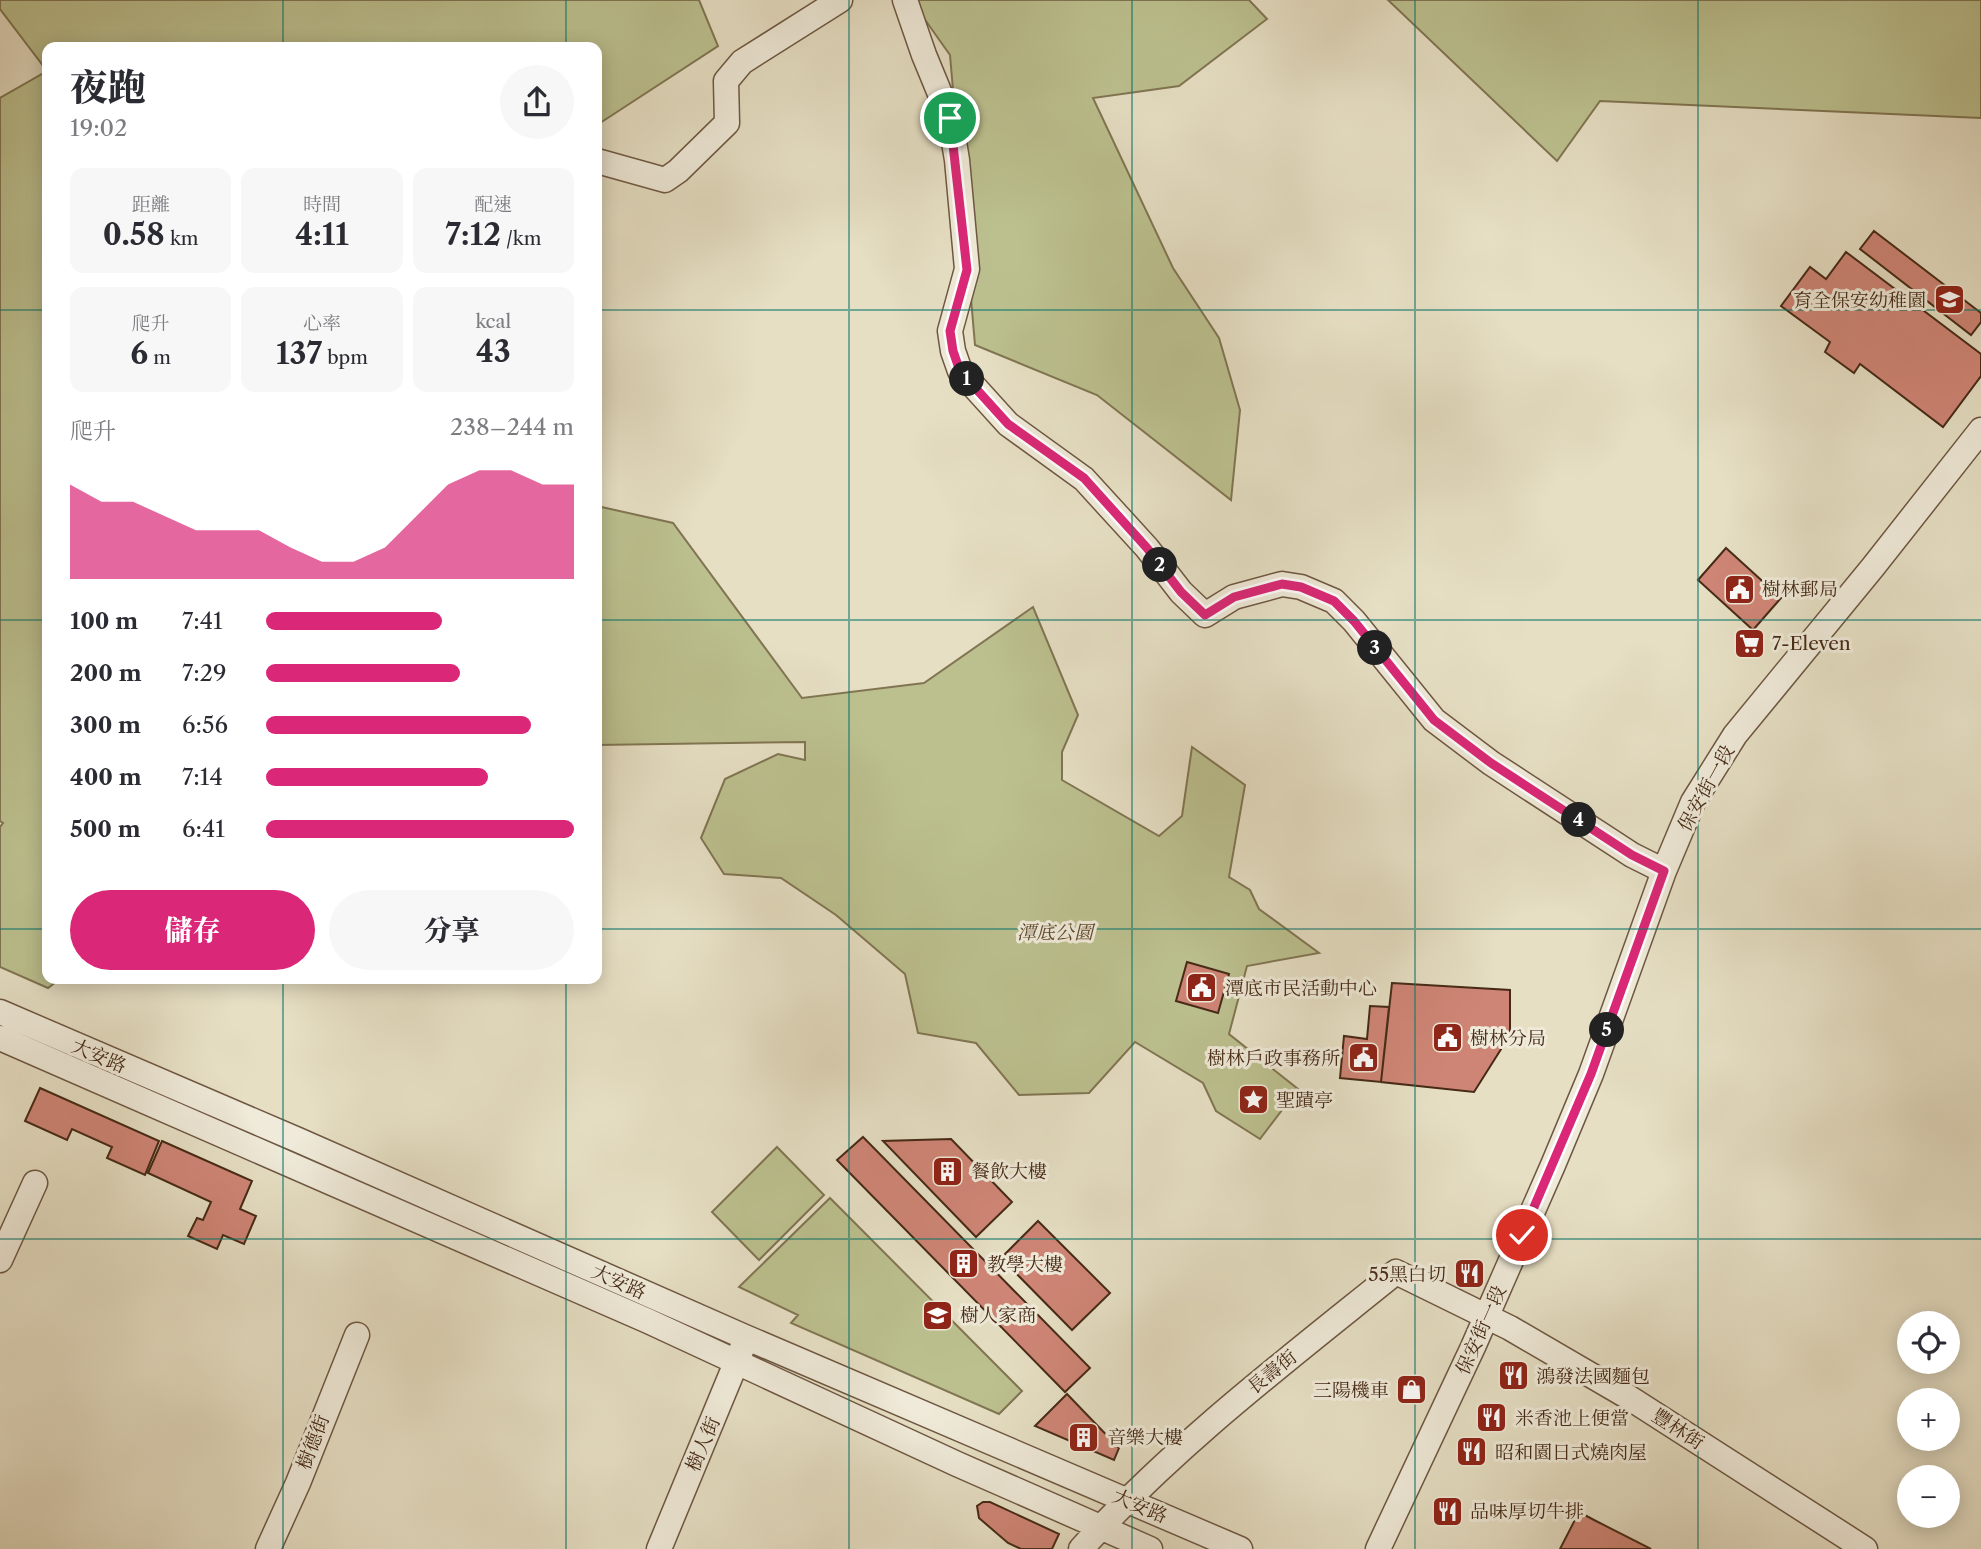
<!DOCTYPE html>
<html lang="zh-TW">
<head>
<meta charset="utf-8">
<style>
  body { margin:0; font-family:"Libre Caslon Text","Noto Serif TC",serif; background:#f7f7f7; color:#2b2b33; height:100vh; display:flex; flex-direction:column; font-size:26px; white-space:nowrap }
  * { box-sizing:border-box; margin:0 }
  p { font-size:23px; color:#7c7c81 }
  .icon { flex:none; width:38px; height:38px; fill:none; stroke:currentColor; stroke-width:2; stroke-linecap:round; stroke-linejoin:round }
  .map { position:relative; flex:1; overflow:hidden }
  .side { position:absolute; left:42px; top:42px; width:560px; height:942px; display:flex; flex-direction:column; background:#fff; border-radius:14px; box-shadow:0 4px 18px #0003 }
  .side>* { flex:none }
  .buttons { position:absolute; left:1897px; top:1311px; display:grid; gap:14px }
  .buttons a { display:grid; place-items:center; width:63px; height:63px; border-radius:50%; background:#fff; box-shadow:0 4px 18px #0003; font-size:35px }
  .pin { position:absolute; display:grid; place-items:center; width:60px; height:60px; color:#fff; margin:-30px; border:4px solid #fff; border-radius:50%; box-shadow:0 2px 7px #0007 }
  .km { position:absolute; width:35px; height:35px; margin:-18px; border-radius:50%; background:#222; color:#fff; font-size:19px; line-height:35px; text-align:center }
  .round { display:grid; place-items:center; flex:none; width:74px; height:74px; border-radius:37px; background:#f7f7f7 }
  .summary { display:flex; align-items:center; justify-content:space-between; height:119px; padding:0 28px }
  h1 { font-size:38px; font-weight:800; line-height:52px }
  .stats { display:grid; grid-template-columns:repeat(3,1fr); gap:10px; height:119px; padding:7px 28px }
  .stats div { display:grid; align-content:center; border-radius:14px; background:#f7f7f7; text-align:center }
  .stats b { font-size:30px; font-weight:800 }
  .stats small { font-size:19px; font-weight:400 }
  .stats p { font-size:19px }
  .chart { height:196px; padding:14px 28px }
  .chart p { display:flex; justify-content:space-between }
  .chart svg { width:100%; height:126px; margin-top:7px; fill:#db2777; opacity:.7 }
  .primary-button { display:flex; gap:14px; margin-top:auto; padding:14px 28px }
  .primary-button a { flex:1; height:80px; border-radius:42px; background:#db2777; color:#fff; font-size:28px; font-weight:800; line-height:80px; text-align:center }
  .primary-button a+a { background:#f7f7f7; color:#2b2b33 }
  ul { padding:0 28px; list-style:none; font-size:23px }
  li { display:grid; grid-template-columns:112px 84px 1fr; align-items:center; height:52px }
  li i { height:18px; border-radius:9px; background:#db2777 }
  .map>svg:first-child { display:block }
</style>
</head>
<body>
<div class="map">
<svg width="1981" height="1549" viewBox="0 0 1981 1549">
  <rect width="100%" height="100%" fill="#e6dfc4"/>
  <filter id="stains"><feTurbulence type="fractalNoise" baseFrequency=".00286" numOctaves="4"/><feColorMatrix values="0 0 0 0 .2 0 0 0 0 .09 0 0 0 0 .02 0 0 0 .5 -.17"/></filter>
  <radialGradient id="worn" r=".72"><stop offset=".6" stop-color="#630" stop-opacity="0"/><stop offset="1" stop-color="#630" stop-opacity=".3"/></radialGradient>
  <path fill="#bcc08f" stroke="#817552" stroke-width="2" d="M0,0H699L718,46L597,125V47H47V978H61L48,988L0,967V827L3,823L0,821V98L47,71L0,9Z
    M911,0H1249L1267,19L1179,86L1093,98L1173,268L1219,338L1240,410L1231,500L1097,395L975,345L950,55Z
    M1388,0H1981V118L1600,101L1557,161Z
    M597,506L673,523L802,698L924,683L1033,607L1078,715L1062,752V780L1159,836L1182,816L1192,747L1245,785L1229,877L1250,890L1259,909L1319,953L1247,966L1229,1034L1298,1089L1260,1139L1216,1111L1203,1083L1135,1042L1089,1093L1019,1095L976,1043L918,1033L905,974L836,915L781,878L724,874L701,838L725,779L778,754L805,760V742L597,745Z
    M777,1147L824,1195L759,1260L712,1212Z
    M830,1198L1022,1391L999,1414L791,1323L798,1315L739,1287Z"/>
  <path fill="#cf8576" stroke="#462a16" stroke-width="2" d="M1874,231L1981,313V322L1971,335L1860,249Z
    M1846,252L1981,354V376L1943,427L1860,364L1854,373L1825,352L1830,342L1781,306L1810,267L1826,279Z
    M1726,548L1781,598L1753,630L1698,580Z
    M1187,962L1229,974L1218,1013L1176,1001Z
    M1392,983L1510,990V1035L1474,1092L1381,1082Z
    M1370,1006L1389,1007L1381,1082L1340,1078L1344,1036L1367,1039Z
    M40,1088L159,1141L145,1175L107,1158L112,1147L72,1129L67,1140L25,1121Z
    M863,1137L1090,1368L1065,1392L837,1160Z
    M951,1139L1012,1202L976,1237L883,1141Z
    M162,1141L252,1181L240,1209L256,1216L244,1244L223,1235L217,1249L188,1236L197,1218L203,1220L211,1202L148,1173Z
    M1038,1221L1110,1293L1072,1330L1001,1258Z
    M1067,1394L1119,1448L1114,1460L1035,1426Z
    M983,1502H990L1059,1534L1052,1549H1021L1008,1543L979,1518L977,1506Z
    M1579,1512L1596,1521L1651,1549H1560Z"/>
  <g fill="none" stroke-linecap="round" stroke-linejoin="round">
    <defs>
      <path id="minor" d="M905,0L924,55L950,118L957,160L967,269L950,331L953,351L960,371L1008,424L1084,479L1147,548L1181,592L1205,615L1234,597L1282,584L1301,587L1334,601L1354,621L1434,720L1491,763L1632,855L1664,871
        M597,161L665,180L678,171L727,123L726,81L742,62L840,0
        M0,1012L298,1140L745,1337L1240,1549
        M0,1038L648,1321L957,1464L1150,1549
        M0,1260L35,1183
        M268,1549L298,1483L357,1335
        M659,1549L743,1346
        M1081,1549C1175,1445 1287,1360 1396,1272L1510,1328L1625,1395L1865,1549
        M1378,1549L1473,1347L1553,1165L1591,1074L1664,871L1693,802L1735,735L1873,567L1981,430"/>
    </defs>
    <use href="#minor" stroke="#6e5742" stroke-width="27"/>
    <use href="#minor" stroke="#efead9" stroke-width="24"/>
  </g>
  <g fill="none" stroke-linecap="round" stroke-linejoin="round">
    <defs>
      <path id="route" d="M950,118L967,270L950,331L953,351L960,371L1008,424L1084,478L1147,548L1181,592L1205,615L1234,597L1282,584L1301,587L1334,601L1354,621L1434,720L1491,763L1632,855L1664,871L1591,1074L1522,1235"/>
    </defs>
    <use href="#route" stroke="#fff" stroke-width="14"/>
    <use href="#route" stroke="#db2777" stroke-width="9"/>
  </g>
  <path fill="none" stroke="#0f766e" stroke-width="2" stroke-opacity="0.55" d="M283,0V47M566,0V47M849,0V1549M1132,0V1549M1415,0V1549M1698,0V1549M0,310H47M597,310H1981M0,620H47M597,620H1981M0,929H47M597,929H1981M283,978V1549M566,978V1549M0,1239H1981"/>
  <defs>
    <symbol id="school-square" viewBox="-11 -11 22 22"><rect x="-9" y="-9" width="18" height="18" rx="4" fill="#8f2418" stroke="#efead9"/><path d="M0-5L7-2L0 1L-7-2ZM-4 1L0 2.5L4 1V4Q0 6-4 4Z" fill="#fff"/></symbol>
    <symbol id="civic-square" viewBox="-11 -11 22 22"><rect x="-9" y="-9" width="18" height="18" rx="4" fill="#8f2418" stroke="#efead9"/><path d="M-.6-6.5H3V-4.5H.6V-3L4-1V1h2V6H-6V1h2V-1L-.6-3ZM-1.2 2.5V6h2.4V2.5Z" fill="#fff"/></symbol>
    <symbol id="supermarket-square" viewBox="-11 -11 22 22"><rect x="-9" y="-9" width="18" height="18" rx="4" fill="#8f2418" stroke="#efead9"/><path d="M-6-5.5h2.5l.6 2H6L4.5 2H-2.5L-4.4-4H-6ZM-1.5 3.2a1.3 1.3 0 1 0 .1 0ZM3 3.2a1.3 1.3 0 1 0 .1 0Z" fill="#fff"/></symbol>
    <symbol id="sight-square" viewBox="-11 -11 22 22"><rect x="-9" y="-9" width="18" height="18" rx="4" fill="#8f2418" stroke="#efead9"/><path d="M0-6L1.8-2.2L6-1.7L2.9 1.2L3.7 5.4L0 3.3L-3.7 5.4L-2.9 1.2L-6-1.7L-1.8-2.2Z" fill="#fff"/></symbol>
    <symbol id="building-square" viewBox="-11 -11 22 22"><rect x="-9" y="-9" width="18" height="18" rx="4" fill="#8f2418" stroke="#efead9"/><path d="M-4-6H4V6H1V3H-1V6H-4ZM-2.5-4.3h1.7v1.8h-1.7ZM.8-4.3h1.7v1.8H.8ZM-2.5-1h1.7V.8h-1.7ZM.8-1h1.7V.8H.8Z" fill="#fff"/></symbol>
    <symbol id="restaurant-square" viewBox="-11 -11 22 22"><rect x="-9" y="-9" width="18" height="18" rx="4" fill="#8f2418" stroke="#efead9"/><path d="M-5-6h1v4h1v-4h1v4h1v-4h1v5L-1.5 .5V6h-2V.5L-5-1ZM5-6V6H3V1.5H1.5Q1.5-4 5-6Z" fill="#fff"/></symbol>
    <symbol id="shop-square" viewBox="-11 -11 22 22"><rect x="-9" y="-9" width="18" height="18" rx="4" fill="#8f2418" stroke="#efead9"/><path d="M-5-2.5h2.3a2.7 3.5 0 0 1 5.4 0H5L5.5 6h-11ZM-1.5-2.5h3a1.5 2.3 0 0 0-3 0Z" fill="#fff"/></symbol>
  </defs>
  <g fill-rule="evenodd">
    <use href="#school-square" x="1932" y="282" width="35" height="35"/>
    <use href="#civic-square" x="1722" y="572" width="35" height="35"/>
    <use href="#supermarket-square" x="1732" y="626" width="35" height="35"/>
    <use href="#civic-square" x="1184" y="970" width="35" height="35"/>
    <use href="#civic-square" x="1430" y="1020" width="35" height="35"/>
    <use href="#civic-square" x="1346" y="1040" width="35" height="35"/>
    <use href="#sight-square" x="1236" y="1082" width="35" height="35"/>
    <use href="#building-square" x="930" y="1154" width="35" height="35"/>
    <use href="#building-square" x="946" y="1246" width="35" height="35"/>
    <use href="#restaurant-square" x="1452" y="1256" width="35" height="35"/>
    <use href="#school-square" x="920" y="1298" width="35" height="35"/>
    <use href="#restaurant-square" x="1496" y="1358" width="35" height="35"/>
    <use href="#shop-square" x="1394" y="1372" width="35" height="35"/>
    <use href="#restaurant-square" x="1474" y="1400" width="35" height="35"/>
    <use href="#building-square" x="1066" y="1420" width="35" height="35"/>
    <use href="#restaurant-square" x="1454" y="1434" width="35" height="35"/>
    <use href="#restaurant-square" x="1430" y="1494" width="35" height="35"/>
  </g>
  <g text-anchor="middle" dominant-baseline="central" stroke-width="6" stroke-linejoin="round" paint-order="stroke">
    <g font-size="19" fill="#462a16" stroke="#efead9" text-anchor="start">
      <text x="1926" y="300" text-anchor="end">育全保安幼稚園</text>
      <text x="1762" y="589">樹林郵局</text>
      <text x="1772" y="643">7-Eleven</text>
      <text x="1225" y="988">潭底市民活動中心</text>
      <text x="1470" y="1038">樹林分局</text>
      <text x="1340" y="1058" text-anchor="end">樹林戶政事務所</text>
      <text x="1276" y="1100">聖蹟亭</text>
      <text x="971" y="1171">餐飲大樓</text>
      <text x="987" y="1264">教學大樓</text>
      <text x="1446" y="1274" text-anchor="end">55黑白切</text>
      <text x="960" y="1315">樹人家商</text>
      <text x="1536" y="1376">鴻發法國麵包</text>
      <text x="1389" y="1390" text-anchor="end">三陽機車</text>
      <text x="1515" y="1418">米香池上便當</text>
      <text x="1107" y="1437">音樂大樓</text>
      <text x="1495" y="1452">昭和園日式燒肉屋</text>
      <text x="1470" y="1511">品味厚切牛排</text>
    </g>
    <g font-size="19" fill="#462a16" stroke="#efead9">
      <text transform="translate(1706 788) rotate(-61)">保安街一段</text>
      <text transform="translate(99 1056) rotate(23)">大安路</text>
      <text transform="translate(619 1282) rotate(24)">大安路</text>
      <text transform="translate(1481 1330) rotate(-66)">保安街一段</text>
      <text transform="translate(1272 1372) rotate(-39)">長壽街</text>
      <text transform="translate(1678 1429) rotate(33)">豐林街</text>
      <text transform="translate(313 1442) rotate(-69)">樹德街</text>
      <text transform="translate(703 1444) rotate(-67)">樹人街</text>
      <text transform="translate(1140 1506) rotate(23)">大安路</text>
    </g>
    <g font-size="19" font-style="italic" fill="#5e482e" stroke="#efead9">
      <text x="1055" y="932">潭底公園</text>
    </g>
  </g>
  <rect width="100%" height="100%" filter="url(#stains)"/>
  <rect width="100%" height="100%" fill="url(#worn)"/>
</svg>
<div class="buttons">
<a><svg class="icon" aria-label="locate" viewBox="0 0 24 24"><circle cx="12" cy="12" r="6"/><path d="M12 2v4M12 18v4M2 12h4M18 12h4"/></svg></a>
<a>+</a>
<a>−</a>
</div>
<div class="pin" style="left:950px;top:118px;background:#1e9e55"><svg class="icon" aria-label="arrive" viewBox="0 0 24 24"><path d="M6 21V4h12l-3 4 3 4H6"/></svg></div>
<div class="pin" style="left:1522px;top:1235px;background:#d93025"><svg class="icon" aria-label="check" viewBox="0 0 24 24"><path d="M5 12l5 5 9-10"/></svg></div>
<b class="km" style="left:967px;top:379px">1</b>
<b class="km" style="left:1160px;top:565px">2</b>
<b class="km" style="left:1375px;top:648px">3</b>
<b class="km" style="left:1579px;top:820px">4</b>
<b class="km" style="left:1607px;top:1030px">5</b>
<section class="side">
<div class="summary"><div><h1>夜跑</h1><p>19:02</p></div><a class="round"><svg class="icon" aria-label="share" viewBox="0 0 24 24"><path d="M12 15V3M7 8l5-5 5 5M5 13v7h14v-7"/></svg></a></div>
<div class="stats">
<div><p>距離</p><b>0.58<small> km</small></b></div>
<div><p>時間</p><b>4:11</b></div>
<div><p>配速</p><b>7:12<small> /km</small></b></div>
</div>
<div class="stats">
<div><p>爬升</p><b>6<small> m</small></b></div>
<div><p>心率</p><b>137<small> bpm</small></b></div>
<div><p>kcal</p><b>43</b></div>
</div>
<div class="chart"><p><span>爬升</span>238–244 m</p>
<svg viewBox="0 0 160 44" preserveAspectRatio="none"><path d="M0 44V11L10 17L20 17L30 22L40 27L50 27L60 27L70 33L80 38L90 38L100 33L110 22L120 11L130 6L140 6L150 11L160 11V44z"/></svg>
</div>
<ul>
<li><b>100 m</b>7:41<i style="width:57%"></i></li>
<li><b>200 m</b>7:29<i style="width:63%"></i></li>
<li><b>300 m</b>6:56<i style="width:86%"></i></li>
<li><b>400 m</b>7:14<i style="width:72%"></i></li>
<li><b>500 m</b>6:41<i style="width:100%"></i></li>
</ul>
<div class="primary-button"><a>儲存</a><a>分享</a></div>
</section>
</div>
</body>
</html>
